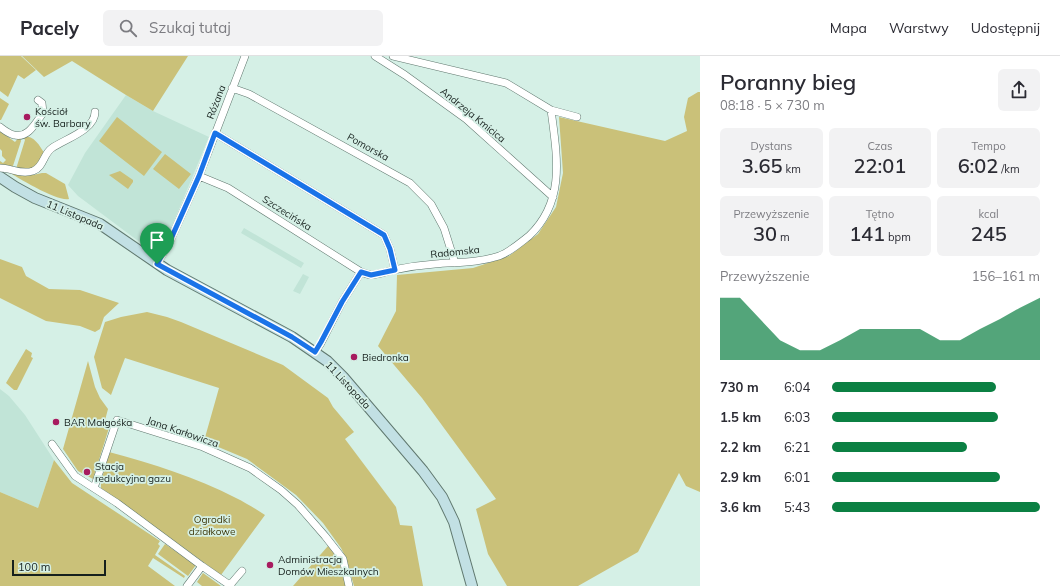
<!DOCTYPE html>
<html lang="pl">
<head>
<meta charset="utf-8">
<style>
  body { margin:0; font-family:Mulish,sans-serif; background:#f2f2f3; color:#2b2b33; height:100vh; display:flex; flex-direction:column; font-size:15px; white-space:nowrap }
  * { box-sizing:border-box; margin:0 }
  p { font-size:13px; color:#7c7c81 }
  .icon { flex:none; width:22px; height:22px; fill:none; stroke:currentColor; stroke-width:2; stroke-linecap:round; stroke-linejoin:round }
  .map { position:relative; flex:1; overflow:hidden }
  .panel { display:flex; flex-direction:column; background:#fff; width:360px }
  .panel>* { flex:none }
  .scale { position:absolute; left:12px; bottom:10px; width:94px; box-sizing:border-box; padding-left:4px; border:2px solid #16201d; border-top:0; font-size:11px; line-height:14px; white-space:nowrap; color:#16201d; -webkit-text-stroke:3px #d5f0e6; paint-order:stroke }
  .pin { position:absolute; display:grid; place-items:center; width:34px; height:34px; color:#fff; margin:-41px -17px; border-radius:50% 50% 50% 0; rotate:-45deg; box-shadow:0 0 4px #0007 }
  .pin .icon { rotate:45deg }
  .round { display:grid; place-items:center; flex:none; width:42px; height:42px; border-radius:6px; background:#f2f2f3 }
  .head { display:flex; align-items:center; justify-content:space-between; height:68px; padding:0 20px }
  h1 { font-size:22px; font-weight:600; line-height:30px }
  .metrics { display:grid; grid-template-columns:repeat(3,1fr); gap:6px; height:68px; padding:4px 20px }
  .metrics div { display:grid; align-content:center; border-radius:6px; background:#f2f2f3; text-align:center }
  .metrics b { font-size:20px; font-weight:600 }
  .metrics small { font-size:11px; font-weight:400 }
  .metrics p { font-size:11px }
  .chart { height:112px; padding:8px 20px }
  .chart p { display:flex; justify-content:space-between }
  .chart svg { width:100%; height:72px; margin-top:4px; fill:#0b8043; opacity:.7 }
  ul { padding:0 20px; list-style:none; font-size:13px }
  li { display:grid; grid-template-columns:64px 48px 1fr; align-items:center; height:30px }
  li i { height:10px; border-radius:5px; background:#0b8043 }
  header { display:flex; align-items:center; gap:24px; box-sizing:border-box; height:56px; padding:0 20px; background:#fff; border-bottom:1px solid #e1e1e2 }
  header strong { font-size:19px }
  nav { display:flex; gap:22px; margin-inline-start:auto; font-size:14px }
  .search { width:280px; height:36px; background:#f2f2f3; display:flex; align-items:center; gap:10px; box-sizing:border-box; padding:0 14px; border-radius:6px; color:#7c7c81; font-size:15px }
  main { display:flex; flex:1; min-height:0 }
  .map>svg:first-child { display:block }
</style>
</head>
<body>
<header>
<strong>Pacely</strong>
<div class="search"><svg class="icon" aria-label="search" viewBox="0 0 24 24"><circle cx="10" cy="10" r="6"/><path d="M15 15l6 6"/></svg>Szukaj tutaj</div>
<nav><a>Mapa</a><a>Warstwy</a><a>Udostępnij</a></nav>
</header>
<main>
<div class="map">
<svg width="700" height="530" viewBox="0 0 700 530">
  <rect width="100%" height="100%" fill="#d5f0e6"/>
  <path fill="#c1e4d7" d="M126,39L153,55L209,81L167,182L157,199L78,140L68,129L85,97Z
    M244,172L304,207L301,212L241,177Z
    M303,218L309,221L300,238L293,235Z
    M0,333L9,340L25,359L54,404L38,452L0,436Z"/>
  <path fill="#cac179" d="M0,0H21L36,14L24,23L18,19L8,41L0,35Z
    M22,0H188L153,55L126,39L72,5L44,21Z
    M698,36H700V436L686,430L679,417L638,496L578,530H507L488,498L476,453L496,443L422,342L378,290L396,255L397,219L473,212L509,200L538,178L556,151L563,117L559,61L665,85L687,75L684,61L688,42Z
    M0,42L9,48L1,64H0Z
    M117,61L162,96L144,120L99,85Z
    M0,75L15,86L20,80L21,85L12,113L0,109V105L3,107L6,104L2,100V95L0,93Z
    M23,80C35,80 39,89 45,98L33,114L16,113L25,84Z
    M165,98L191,118L179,133L153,113Z
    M7,115L33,119L42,117H46L65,128L69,143C58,146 18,122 7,115Z
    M120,115L133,124V126L128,133L109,119Z
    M0,203L22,211L26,220L49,233L80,234L119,247L104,261L100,273L95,276L80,270L46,265L0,242Z
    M147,256L167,261L181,266L283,309L328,342L333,351L354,376L345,383L396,451L400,469L412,470L423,530H354L346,502L341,492L323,467L296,439L247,403L204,385L219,332L125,302L111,339L102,332L94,301L105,266L121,261Z
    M26,293L32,297L31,301L33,302L17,334H14L6,327Z
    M88,305L95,331L100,342L108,353L104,368L109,372L93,423L78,415L63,393Z
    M109,396C153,408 196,421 236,442C246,447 256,453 265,459L221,519L101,432V426Z
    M54,404L72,427L160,485L158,488L160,490L155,499L185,520L184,522L153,502L148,510L175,530H0V436L38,452Z
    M165,488L196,509L188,520L158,498Z
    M328,490C339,502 342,514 346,530H293Z
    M203,517L221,530H202L197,526Z"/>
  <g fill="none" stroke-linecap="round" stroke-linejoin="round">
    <defs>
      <path id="street" d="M375,0L405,19L466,63L553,141
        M393,0L506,27L551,54L577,61
        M232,32L249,38L410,127L431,148L444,172L455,207
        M0,71C4,74 9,78 14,79C28,83 36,66 43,57L42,47L38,44
        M215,77L384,179L390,193L395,214
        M0,112C11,112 21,119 33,115C44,111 43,98 52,92C65,83 95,74 95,56
        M199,120L228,132L361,216
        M157,208L170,185L199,120L245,0
        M315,296L321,287L342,246L361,216C364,217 369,219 372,219C379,218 387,216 393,214C407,211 421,209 435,208C457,206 478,207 499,200C510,196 520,187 529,180C566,145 557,100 551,54
        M52,388L75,420L117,447L202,510L231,530
        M94,432L117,364L203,391L250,412L281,434L298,449L325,480L343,503L349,530
        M230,529L242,515
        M187,530L202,510"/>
      <path id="secondary" d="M0,121L15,131L35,142L100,168L167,214L292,281L327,305L343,321L423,415L442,441L454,466L472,530"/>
    </defs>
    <use href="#street" stroke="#60786f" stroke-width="8"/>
    <use href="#secondary" stroke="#60786f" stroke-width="12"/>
    <use href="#street" stroke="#fff" stroke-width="7"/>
    <use href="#secondary" stroke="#c2e0e4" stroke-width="10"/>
  </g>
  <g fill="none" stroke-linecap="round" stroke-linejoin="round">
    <defs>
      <path id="route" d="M215,77L384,179L390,193L395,214L371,219L361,216L342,246L321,286L315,296L292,281L157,208L170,185L199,120Z"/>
    </defs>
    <use href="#route" stroke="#fff" stroke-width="8"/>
    <use href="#route" stroke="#1a73e8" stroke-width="5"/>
  </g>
  <g fill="#a71b5f" stroke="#d5f0e6" stroke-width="1.5">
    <circle cx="27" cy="61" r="4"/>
    <circle cx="354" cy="301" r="4"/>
    <circle cx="56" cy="366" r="4"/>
    <circle cx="87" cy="416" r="4"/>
    <circle cx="270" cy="509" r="4"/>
  </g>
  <g text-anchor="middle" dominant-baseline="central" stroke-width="3.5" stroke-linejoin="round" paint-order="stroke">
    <g font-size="10" fill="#16201d" stroke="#d5f0e6">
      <text transform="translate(216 46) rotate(-69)">Różana</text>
      <text transform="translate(473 59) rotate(39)">Andrzeja Kmicica</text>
      <text transform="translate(368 91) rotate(29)">Pomorska</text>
      <text transform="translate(287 157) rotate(32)">Szczecińska</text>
      <text transform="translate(75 159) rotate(23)">11 Listopada</text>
      <text transform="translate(455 196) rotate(-6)">Radomska</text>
      <text transform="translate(348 329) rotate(47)">11 Listopada</text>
      <text transform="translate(183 376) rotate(19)">Jana Karłowicza</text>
    </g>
    <g font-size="10" fill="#16201d" stroke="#d5f0e6" text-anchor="start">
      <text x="35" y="55">Kościół<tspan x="35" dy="12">św. Barbary</tspan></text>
      <text x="362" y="301">Biedronka</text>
      <text x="64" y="366">BAR Małgośka</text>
      <text x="95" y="410">Stacja<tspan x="95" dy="12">redukcyjna gazu</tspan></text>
      <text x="278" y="503">Administracja<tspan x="278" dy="12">Domów Mieszkalnych</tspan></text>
    </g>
    <g font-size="10" fill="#3e380c" stroke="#d5f0e6">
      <text x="212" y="463">Ogrodki<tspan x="212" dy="12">działkowe</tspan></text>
    </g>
  </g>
</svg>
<div class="scale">100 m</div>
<div class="pin" style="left:157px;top:208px;background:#1e9e55"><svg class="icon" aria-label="arrive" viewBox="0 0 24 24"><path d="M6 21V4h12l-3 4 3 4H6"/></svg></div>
</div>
<section class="panel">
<div class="head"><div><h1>Poranny bieg</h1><p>08:18 · 5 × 730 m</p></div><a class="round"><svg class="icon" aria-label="share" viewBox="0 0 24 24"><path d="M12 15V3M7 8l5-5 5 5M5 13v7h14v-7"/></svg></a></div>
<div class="metrics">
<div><p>Dystans</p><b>3.65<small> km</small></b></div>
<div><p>Czas</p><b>22:01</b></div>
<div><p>Tempo</p><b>6:02<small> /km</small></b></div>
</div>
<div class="metrics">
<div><p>Przewyższenie</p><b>30<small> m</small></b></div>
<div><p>Tętno</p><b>141<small> bpm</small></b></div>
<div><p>kcal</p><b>245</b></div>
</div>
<div class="chart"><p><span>Przewyższenie</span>156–161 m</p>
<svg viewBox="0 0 160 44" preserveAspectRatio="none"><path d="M0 44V6L10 6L20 19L30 32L40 38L50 38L60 32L70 25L80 25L90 25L100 25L110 32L120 32L130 25L140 19L150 12L160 6V44z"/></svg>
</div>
<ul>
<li><b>730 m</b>6:04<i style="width:79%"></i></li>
<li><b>1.5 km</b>6:03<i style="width:80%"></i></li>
<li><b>2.2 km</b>6:21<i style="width:65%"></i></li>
<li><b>2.9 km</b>6:01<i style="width:81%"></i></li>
<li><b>3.6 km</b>5:43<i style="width:100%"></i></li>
</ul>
</section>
</main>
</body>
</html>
